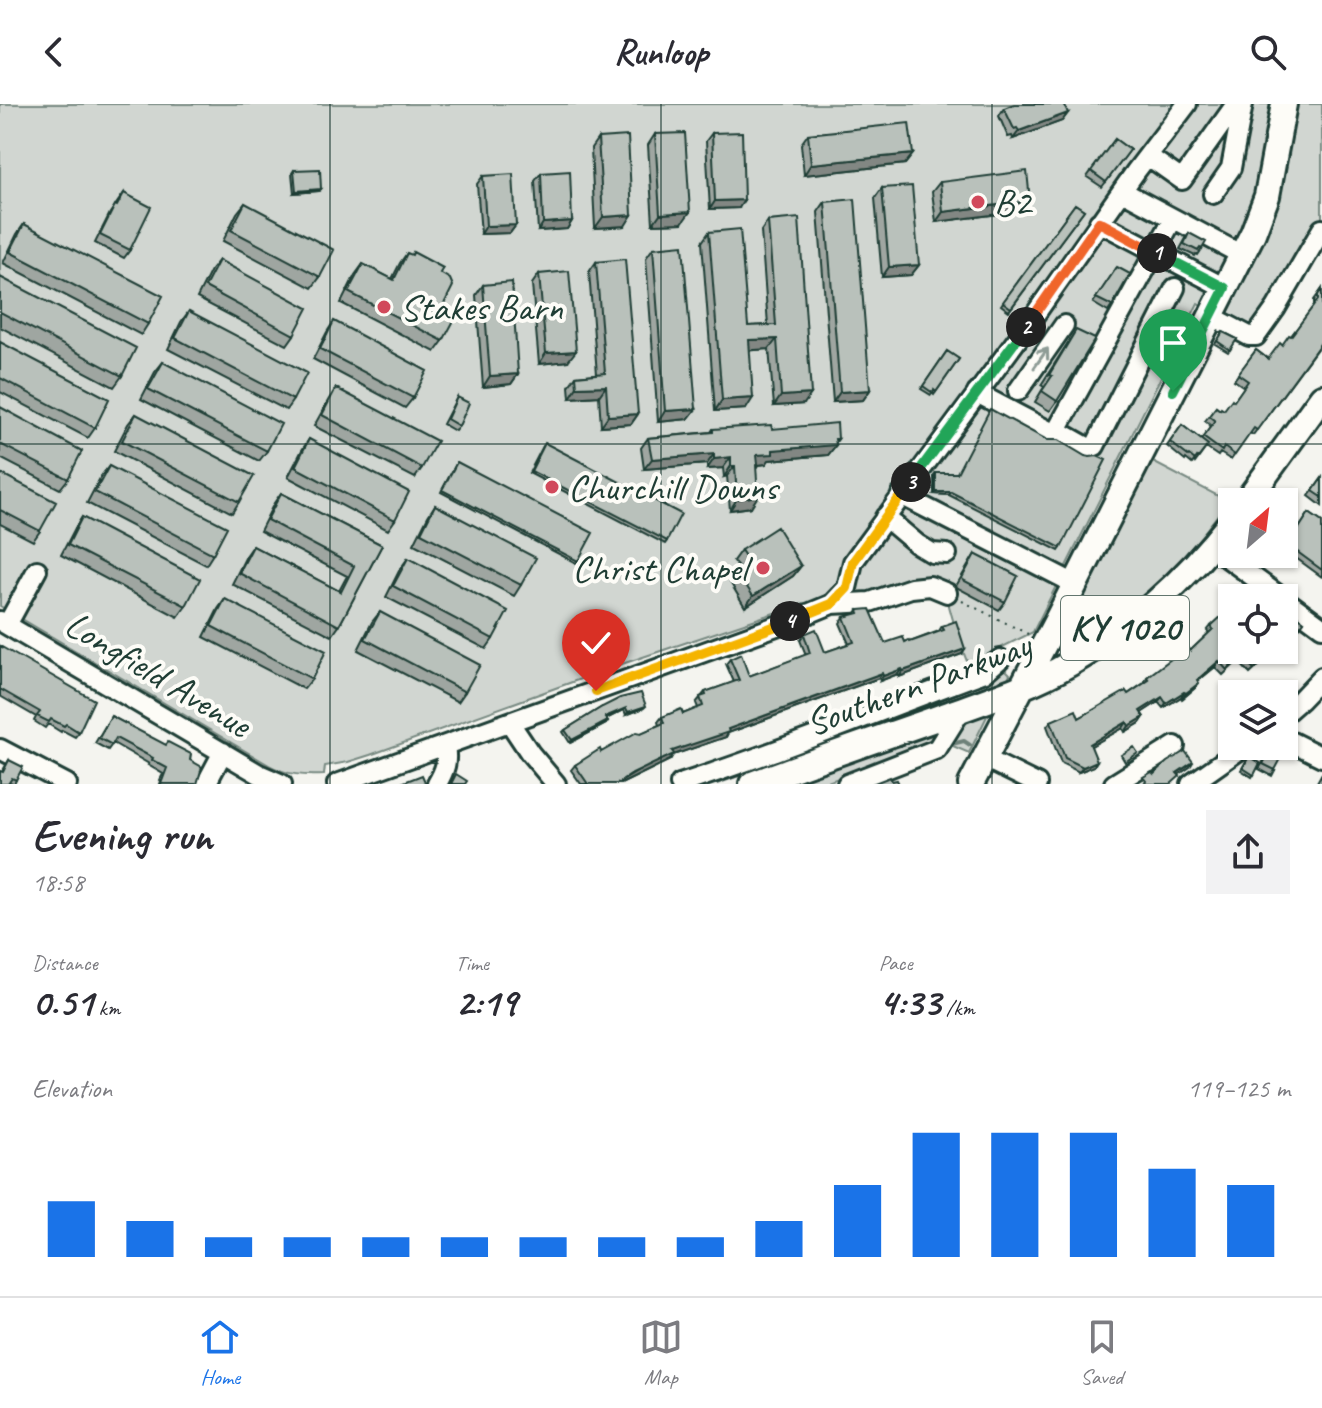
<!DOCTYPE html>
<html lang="en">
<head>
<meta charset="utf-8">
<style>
  body { margin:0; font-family:Caveat,sans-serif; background:#f2f2f3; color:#2b2b33; height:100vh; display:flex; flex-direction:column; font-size:30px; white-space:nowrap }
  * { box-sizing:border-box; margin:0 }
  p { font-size:26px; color:#7c7c81 }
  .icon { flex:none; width:44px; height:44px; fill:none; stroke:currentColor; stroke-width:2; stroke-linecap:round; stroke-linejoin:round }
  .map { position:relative; height:680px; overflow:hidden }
  .panel { display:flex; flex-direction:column; background:#fff; flex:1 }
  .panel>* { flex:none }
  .needle { width:52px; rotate:28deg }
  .buttons { position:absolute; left:1218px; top:384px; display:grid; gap:16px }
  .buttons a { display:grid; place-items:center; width:80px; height:80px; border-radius:0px; background:#fff; box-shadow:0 2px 6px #0004; font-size:40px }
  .pin { position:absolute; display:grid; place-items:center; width:68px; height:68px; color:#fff; margin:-82px -34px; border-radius:50% 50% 50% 0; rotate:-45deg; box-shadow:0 0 8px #0007 }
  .pin .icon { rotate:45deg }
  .km { position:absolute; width:40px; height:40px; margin:-20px; border-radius:50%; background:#222; color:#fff; font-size:22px; line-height:40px; text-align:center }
  .round { display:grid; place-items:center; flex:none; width:84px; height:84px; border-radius:0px; background:#f2f2f3 }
  .head { display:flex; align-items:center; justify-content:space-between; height:136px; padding:0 32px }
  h1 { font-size:44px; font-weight:800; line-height:60px }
  .metrics { display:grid; grid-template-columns:repeat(3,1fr); gap:12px; height:136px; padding:8px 32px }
  .metrics div { display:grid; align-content:center }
  .metrics b { font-size:40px; font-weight:800 }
  .metrics small { font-size:22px; font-weight:400 }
  .metrics p { font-size:22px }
  .chart { height:224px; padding:16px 32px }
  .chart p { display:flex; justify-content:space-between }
  .chart svg { width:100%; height:144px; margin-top:8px; stroke:#1a73e8; stroke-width:6 }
  header { display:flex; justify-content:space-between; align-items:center; height:104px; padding:0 32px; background:#fff; font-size:36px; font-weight:800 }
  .tab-bar { display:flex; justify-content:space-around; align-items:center; height:112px; border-top:2px solid #e1e1e2; background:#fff; font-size:22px; color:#7c7c81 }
  .tab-bar a { display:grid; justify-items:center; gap:4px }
  .tab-bar .on { color:#1a73e8 }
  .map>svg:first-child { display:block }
</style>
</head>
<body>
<header><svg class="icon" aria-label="back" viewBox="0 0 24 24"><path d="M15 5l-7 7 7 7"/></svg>Runloop<svg class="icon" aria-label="search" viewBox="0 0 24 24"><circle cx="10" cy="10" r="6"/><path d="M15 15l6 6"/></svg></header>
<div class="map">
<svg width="1322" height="680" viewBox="0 0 1322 680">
  <rect width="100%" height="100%" fill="#f4f4ef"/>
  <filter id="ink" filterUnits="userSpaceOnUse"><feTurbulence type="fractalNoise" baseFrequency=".0125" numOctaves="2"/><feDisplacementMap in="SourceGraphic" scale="16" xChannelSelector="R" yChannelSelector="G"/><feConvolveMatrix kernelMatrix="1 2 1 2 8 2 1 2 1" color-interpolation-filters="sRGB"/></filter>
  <g filter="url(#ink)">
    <path fill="#d1d6d1" stroke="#788a82" stroke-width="2" d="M0,0H1322V121L1257,222L1241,221L1198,199L1033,528L968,560L958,534L944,484L842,507L804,499L622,560L370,651L348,658L325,662L324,671C304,672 287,671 269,661L0,502Z
      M1149,356L1228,397C1200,435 1169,474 1132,503C1114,517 1094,529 1075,542L1064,534L1074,507Z
      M1006,566L1010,570L1008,574L717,680H702L984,573Z
      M989,608L969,649L946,639C953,628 957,615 972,616L974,613Z
      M945,624L935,639L822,680L817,678L790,680Z"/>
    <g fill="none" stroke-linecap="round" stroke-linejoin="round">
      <path stroke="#6e8179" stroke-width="4" d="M948,641L964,637L970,641"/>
      <defs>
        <path id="minor" d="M1148,52L1182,76L1236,0
          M1122,87L1242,151
          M1213,90L1231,64L1243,0
          M1099,118L1225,184
          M1211,212L1249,232H1256L1276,204L1322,125
          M1018,287L1064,221
          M977,289L1051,328L1057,326L1173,115
          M1057,326L1089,344L1095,342L1175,184
          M901,391L1075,480
          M885,413L917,440L932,449L947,450
          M1211,442L1282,494
          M1284,495L1322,523
          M832,500L870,498L911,484L930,482L947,489
          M0,517L259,670L282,680
          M7,521L37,466
          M1284,610L1300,596L1322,573
          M510,619L530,649L556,680
          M1284,634L1322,653
          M0,645L67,680
          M984,654L1037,680
          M206,680L223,648
          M337,680L793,516L832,500L847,484L853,458L1022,229L1136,67L1187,0
          M437,680C445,666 448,658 445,642
          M680,680C783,647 883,605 985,568L1000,555
          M847,680L937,645L962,605
          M1114,680L1175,642
          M1191,680L1245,642"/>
        <path id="major" d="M1246,398L1322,293
          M752,680C816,656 881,634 946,611C985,597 1034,581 1069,560C1133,524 1187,475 1232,417
          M971,680L1059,512L1253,129L1267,92L1284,0"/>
      </defs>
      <use href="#minor" stroke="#1f3d34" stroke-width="24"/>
      <use href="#major" stroke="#1f3d34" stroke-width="30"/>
      <path stroke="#1f3d34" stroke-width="2" stroke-dasharray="2 6" stroke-linecap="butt" d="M962,497L1028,530"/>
      <use href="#minor" stroke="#fdfcf7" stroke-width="18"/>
      <use href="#major" stroke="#fdfcf7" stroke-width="24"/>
    </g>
    <path fill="#9fa6a1" stroke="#1f3d34" stroke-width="2" d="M1004,4L1068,9L1062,17L1013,35L1012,32L1008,33L999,12Z
      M712,29L739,104L710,105L706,37Z
      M655,30L682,119L653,120L648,41Z
      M808,30L913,50L905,60L804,71L801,40Z
      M598,34L625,122L595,124L591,44Z
      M1115,35L1130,46L1102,83L1087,73Z
      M294,66L319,87L294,89L292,69Z
      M541,69L572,117L567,125L538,127L535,77Z
      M483,72L516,121L510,129L481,130L477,80Z
      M940,78L1023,107L936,118L932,88Z
      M882,84L919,161L911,171L882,173L875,94Z
      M124,89L130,146L124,154L95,139L110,109Z
      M825,98L870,286L863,296L833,298L818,108Z
      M245,99L320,173L312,184L223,137L237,109Z
      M1075,100L1084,106L1009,207L1001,201Z
      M768,117L804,300L774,302L769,245L749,246L746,305L715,307L702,138L709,128L748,222L768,221L761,127Z
      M24,120L148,220L141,231L3,159L17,130Z
      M1189,129L1202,145L1198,151L1196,150L1195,152L1180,145Z
      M653,144L696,305L688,315L658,318L646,154Z
      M407,149L440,169L443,202V237L435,248L341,199L355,171L363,160L392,175L400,159Z
      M219,156L294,231L287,241L197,194L211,166Z
      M596,158L638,310L631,320L601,322L599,292L570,294L569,282L576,272L597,270L589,168Z
      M1117,163L1112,202L1108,208L1093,199Z
      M539,170L568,257L539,260L532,180Z
      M0,173L122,272L114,283L0,223Z
      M483,181L518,270L511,280L483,283L476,191Z
      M1322,185V238L1253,331L1250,329L1231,356L1220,349L1218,352L1206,344L1195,359L1194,357L1192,360L1186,355L1185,357L1167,342L1182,321L1201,336L1211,322L1205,317L1216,303L1220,306H1224L1234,297L1244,283L1234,276L1256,246L1268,255L1291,232L1314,201V196Z
      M189,207L293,296L286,306L168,245L181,218Z
      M334,217L413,294L405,304L313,255L327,228Z
      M1076,226L1057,297L1050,307L1035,298L1044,283L1041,281Z
      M1223,228L1237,235L1228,248L1215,240Z
      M0,238L95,324L88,334L0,288Z
      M947,247L959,255L934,291L932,289L931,291L921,285Z
      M163,258L267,347L259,357L141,295L155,268Z
      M336,284L422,364L415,374L314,322L329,295Z
      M457,293L459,322L455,327L443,320Z
      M0,303L68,375L60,385L0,354Z
      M136,310L239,398L232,409L114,347L128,320Z
      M713,325H772L838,335L836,338V341L828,351L769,356L766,360L758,361L756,364L751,403L730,406L727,372L724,373L723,364L707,365V360L644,365L641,344L648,334L711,328Z
      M309,335L395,416L388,426L288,373L302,346Z
      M543,342L667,437L665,440L529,369Z
      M457,358L578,457L576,459L441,388Z
      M109,362L213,450L206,461L87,399L101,372Z
      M0,369L40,427L33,437L0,420Z
      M936,369L1061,444L1059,447L949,391L934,390V372Z
      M1322,374V402L1309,392Z
      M281,389L382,441L339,522L332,532L232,480L246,452L253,442L339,487L347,472L260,427L274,399Z
      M435,401L521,481L514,492L414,440L428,412Z
      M1309,409L1322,418V473L1285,446Z
      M82,413L186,502L178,513L61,451L75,424Z
      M741,446L801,462L793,472L745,503L730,478L740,466L733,457Z
      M975,450L1005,498L999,506L958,484L956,482Z
      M408,454L493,535L486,545L386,493L400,465Z
      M225,495L312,575L304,585L204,533L218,505Z
      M1284,502L1304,517L1289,537L1284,534Z
      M858,506L885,539L910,538L939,527L942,522L962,550L899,573L898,570L880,577L879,574L728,629L726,633L673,651L670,656L621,680H581L571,666L575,661L659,621L658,618L662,613L683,610L698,604L696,599L705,588L734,578L726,560L730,555L749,572L806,551L800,536L804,530L825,548L849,540L840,519L844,513L855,510Z
      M380,508L465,588L458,598L358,546L372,518Z
      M1211,522L1232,546L1263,558L1250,570L1238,557L1223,571L1215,563L1198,577L1195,584L1182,595L1181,593L1163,604L1158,598L1141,609L1144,613L1140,619L1125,628L1123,624L1091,642L1094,662L1079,668L1061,659L1047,622L1051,617L1079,614L1128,590L1144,579L1147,573L1190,547L1209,529L1207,527Z
      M0,542L79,628L75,633L62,626L61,628L48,620L45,624L34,617L36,613L0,592Z
      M602,603L644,604L626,611L624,606L606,615L608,617L606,620L570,639L563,628L565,626Z
      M111,612L190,656L197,680H160L161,677L160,676L163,670L148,661L149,660L113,639L108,646L95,639Z
      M1271,644L1275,666L1272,672L1259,665Z
      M1249,652L1260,659L1252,673L1241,666Z
      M9,656L16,676L14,680L9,679L2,668Z"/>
    <path fill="#828783" stroke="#1f3d34" stroke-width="2" d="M1068,9L1062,17L1013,35L1019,27Z
      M913,50L905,60L804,71L811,60Z
      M321,85L319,87L294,89L296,87Z
      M744,96L739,104L710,105L715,97Z
      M1030,97L1023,107L936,118L943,108Z
      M690,108L682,119L653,120L660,110Z
      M632,111L625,122L595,124L603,113Z
      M572,117L567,125L538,127L543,119Z
      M516,121L510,129L481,130L486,122Z
      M919,161L911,171L882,173L889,163Z
      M777,235L769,245L741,247L749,236Z
      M576,247L568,257L539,260L546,249Z
      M518,270L511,280L483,283L490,272Z
      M606,282L599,292L570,294L577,283Z
      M870,286L863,296L833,298L840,288Z
      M811,290L804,300L774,302L781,292Z
      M753,294L746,305L715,307L722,296Z
      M696,305L688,315L658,318L665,307Z
      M638,310L631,320L601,322L608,312Z
      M838,335L833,341H836L828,351L769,356L766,360L758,361L751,371L757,351L773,346Z
      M714,350L707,360L644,365L652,355Z
      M731,353L723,364L707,365L714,355Z
      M731,362H735L727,372L724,373Z
      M936,388H951L949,391L934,390Z
      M758,392L751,403L730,406L737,395Z
      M801,462L793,472L745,503L753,492Z
      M965,545L962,550L899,573L903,567Z
      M1219,557L1215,563L1193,581L1197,576Z
      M902,565L898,570L880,577L883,572Z
      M882,569L879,574L728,629L726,633L673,651L670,656L621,680H617L672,647L728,625Z
      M1199,579L1195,584L1182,595L1186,589Z
      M1184,588L1181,593L1163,604L1166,599Z
      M1162,593L1158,598L1137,612L1140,607Z
      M646,602L644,604L626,611L628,608Z
      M626,604L624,606L604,616L605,613Z
      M1144,613L1140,619L1125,628L1129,622Z
      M608,617L606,620L570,639L572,636Z
      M1127,618L1123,624L1086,645L1090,640Z
      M1097,657L1094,662L1079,668L1083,663Z
      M1193,658L1190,663L1174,674L1177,669Z"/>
    <path fill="#b9c1bb" stroke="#1f3d34" stroke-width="2" d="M1014,0H1064L1068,9L1019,27L1017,24L1014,25L1004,4Z
      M909,19L913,50L811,60L808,30Z
      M742,28L744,96L715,97L712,29Z
      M685,29L690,108L660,110L655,30Z
      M628,32L632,111L603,113L598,34Z
      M1115,35L1130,46L1106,78L1091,67Z
      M320,65L321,85L296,87L294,66Z
      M570,67L572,117L543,119L541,69Z
      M1027,67L1030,97L943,108L940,78Z
      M513,70L516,121L486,122L483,72Z
      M912,82L919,161L889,163L882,84Z
      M124,89L151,103L130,146L100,131L115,101L117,102Z
      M855,95L870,286L840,288L825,98Z
      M245,99L334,146L320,173L231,126Z
      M1075,100L1084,106L1011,204L1003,198Z
      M799,114L811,290L781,292L777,235L749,236L753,294L722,296L709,128L740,125L748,222L776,221L768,117Z
      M24,120L163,192L148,220L10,148Z
      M1189,129L1206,138L1202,145L1200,144L1198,147L1184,140Z
      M683,141L696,305L665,307L653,144Z
      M413,148L443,164L440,169L450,175L453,182L443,202L458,209L443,237L348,188L363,160L394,176L407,149L412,151Z
      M625,155L638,310L608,312L606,282L577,283L576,272L605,269L596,158Z
      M219,156L308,204L294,231L205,183Z
      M1117,163L1130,170L1112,202L1096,194Z
      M569,167L576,247L546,249L539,170Z
      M0,173L136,244L122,272L0,208Z
      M512,178L518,270L490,272L483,181Z
      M1322,185V237L1257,326L1254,324L1235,351L1224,343L1222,347L1203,333L1215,317L1209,312L1216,303L1220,306L1221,304L1224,306L1232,295L1234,297L1248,277L1238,270L1256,246L1268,255L1280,239L1282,241L1289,231L1291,232L1318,196V191Z
      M189,207L307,269L293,296L175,234Z
      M334,217L427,267L413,294L320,245Z
      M1076,226L1095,235L1057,297L1042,287L1052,272L1049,271Z
      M1223,228L1237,235L1230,246L1217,237Z
      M0,238L109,295L95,324L0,274Z
      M947,247L959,255L936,288L934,286L933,289L923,282Z
      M163,258L281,320L267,347L148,285Z
      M336,284L437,337L422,364L322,311Z
      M457,293L469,299L459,322L447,315Z
      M0,303L82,347L68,375L0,340Z
      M990,305L1047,336H1058L1085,352L1090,353L1097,352L1106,356L1061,444L951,388H936V369H957Z
      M136,310L254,372L239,398L122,337Z
      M837,319L838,335H835L836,341L773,346V350L757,351L758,360L756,361L758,392L737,395L735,362H731V353L714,355V350L652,355L648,334L713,328V325L771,321L772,325Z
      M1182,321L1208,341L1198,354L1197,353L1195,356L1189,351L1188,352L1170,338Z
      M309,335L409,388L395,416L295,363Z
      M545,339L681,410L667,437L531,367Z
      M457,358L593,429L578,457L442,386Z
      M109,362L227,423L213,450L95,388Z
      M0,369L56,398L40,427L0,406Z
      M1322,374V393L1313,387Z
      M281,389L382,441L339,522L239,469L253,442L341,488L354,462L267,416Z
      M435,401L536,454L521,481L421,429Z
      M1309,409L1322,418V466L1288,441Z
      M82,413L200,475L186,502L68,441Z
      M777,423L801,462L753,492L737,468L750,460L741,446Z
      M975,450L1018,472L1005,498L963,476L962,474Z
      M408,454L508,507L493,535L393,482Z
      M1266,489L1272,494H1263Z
      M225,495L326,547L312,575L211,522Z
      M1232,498V546H1261L1267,553L1254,565L1241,552L1227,566L1219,557L1197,576L1199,579L1186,589L1184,588L1166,599L1162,593L1140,607L1144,613L1129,622L1127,618L1090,640L1097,657L1083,663L1065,654L1051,617L1076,606L1079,614L1126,587L1128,590L1149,576L1147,573L1187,543L1190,547L1213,525L1211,522L1224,510Z
      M1284,502L1304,517L1292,532L1284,526Z
      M870,505L885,539L903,533L905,538L909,536L910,538L944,526L942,522L956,517L965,545L903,567L902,565L883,572L882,569L728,625L729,628L672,647L674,650L632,670L617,680H588L575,661L600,645L601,648L637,628L641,629L664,619L662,613L681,605L683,610L703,602L700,593L706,591L705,588L739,576L730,555L741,550L749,572L810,549L804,530L816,525L825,548L854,538L844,513L859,509L858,506H859Z
      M380,508L480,561L465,588L365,535Z
      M0,542L94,596L79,628L66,620L64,622L51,615L49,618L37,612L40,608L0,585Z
      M641,589L646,602L628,608L626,604L605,613L608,617L572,636L565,626L602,603L620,594Z
      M111,612L166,641L168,638L191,650L190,656L202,663L197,680H161L167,664L152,656L153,654L116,634L112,641L99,634Z
      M1134,643L1138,649L1125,658L1121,651Z
      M1271,644L1283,651L1275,666L1263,660Z
      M1185,647L1193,658L1177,669L1180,672L1171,680H1143L1146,677L1143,673L1152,668L1154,670L1167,658Z
      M1249,652L1260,659L1254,671L1243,664Z
      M9,656L23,663L16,676L12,674L8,680H0V667L3,668Z
      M1322,669V680H1316Z
      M456,670L467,677L465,680H451Z
      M422,671L426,680H399Z
      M890,673L892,677L897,676L899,680H872Z"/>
    <defs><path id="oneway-shaft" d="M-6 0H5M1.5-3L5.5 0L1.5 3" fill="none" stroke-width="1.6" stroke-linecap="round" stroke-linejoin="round" transform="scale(2)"/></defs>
    <use stroke="#8e9c96" href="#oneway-shaft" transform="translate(1041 254) rotate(-55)"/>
  </g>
  <g fill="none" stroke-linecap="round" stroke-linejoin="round" filter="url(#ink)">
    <defs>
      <path id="split-1" d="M1157,149L1225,184L1173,287"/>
      <path id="split-2" d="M1026,223L1099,118L1157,149"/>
      <path id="split-3" d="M911,378L1026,223"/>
      <path id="split-4" d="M790,517L832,500L847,484L853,458L911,378"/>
      <path id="split-5" d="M596,587L790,517"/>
    </defs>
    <use href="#split-1" stroke="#fff" stroke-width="16"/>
    <use href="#split-2" stroke="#fff" stroke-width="16"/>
    <use href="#split-3" stroke="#fff" stroke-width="16"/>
    <use href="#split-4" stroke="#fff" stroke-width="16"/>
    <use href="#split-5" stroke="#fff" stroke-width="16"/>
    <use href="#split-1" stroke="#22a559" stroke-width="10"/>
    <use href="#split-2" stroke="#f0652b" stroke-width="10"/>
    <use href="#split-3" stroke="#22a559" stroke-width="10"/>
    <use href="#split-4" stroke="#f5b400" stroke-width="10"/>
    <use href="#split-5" stroke="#f5b400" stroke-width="10"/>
  </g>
  <path fill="none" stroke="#1f3d34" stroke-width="2" stroke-opacity="0.55" d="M330,0V680M661,0V680M992,0V680M0,340H1322"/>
  <g fill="#d1495b" stroke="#fdfcf7" stroke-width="3">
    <circle cx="978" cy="98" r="8"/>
    <circle cx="384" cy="203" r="8"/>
    <circle cx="552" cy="383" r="8"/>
    <circle cx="763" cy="464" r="8"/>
  </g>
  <g text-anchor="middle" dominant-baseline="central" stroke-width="8" stroke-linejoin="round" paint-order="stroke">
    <rect fill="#fdfcf7" stroke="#62766e" stroke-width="2" x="1061" y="492" width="128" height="64" rx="6"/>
    <g font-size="36" font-weight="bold" fill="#1f3d34">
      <text x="1125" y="524">KY 1020</text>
    </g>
    <g font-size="38" fill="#1f3d34" stroke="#fdfcf7" text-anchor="start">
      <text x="994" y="98">B2</text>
      <text x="400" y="203">Stakes Barn</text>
      <text x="568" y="383">Churchill Downs</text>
      <text x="747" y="464" text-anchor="end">Christ Chapel</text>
    </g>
    <g font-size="38" fill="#1f3d34" stroke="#fdfcf7">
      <text transform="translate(158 570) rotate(31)">Longfield Avenue</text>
      <text transform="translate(918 580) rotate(-20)">Southern Parkway</text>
    </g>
  </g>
</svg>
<div class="buttons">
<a><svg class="needle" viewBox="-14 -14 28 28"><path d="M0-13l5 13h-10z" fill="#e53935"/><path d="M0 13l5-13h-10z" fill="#7c7c81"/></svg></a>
<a><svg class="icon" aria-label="locate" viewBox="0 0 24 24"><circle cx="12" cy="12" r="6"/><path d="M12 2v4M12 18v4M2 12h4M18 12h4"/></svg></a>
<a><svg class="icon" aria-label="layers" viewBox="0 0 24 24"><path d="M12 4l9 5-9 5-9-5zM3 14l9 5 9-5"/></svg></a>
</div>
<div class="pin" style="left:1173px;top:287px;background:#1e9e55"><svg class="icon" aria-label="arrive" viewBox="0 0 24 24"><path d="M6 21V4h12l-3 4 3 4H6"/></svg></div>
<div class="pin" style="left:596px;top:587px;background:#d93025"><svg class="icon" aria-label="check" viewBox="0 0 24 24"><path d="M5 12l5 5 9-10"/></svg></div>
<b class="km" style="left:1157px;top:149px">1</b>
<b class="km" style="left:1026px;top:223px">2</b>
<b class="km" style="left:911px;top:378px">3</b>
<b class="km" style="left:790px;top:517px">4</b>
</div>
<section class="panel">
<div class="head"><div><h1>Evening run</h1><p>18:58</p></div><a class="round"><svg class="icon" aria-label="share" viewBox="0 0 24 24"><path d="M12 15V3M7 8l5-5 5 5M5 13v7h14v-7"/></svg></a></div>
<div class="metrics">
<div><p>Distance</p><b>0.51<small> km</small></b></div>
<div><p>Time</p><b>2:19</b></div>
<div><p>Pace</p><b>4:33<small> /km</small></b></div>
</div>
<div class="chart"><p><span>Elevation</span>119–125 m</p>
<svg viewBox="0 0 160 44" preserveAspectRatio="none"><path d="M5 44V27M15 44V33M25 44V38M35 44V38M45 44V38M55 44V38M65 44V38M75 44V38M85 44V38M95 44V33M105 44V22M115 44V6M125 44V6M135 44V6M145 44V17M155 44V22"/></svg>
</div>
</section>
<nav class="tab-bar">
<a class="on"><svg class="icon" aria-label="home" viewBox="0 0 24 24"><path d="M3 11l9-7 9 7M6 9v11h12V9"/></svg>Home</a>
<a><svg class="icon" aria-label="map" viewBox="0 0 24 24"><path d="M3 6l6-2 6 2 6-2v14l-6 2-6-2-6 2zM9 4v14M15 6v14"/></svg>Map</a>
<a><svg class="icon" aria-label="saved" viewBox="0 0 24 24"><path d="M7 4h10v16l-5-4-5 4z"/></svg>Saved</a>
</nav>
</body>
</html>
